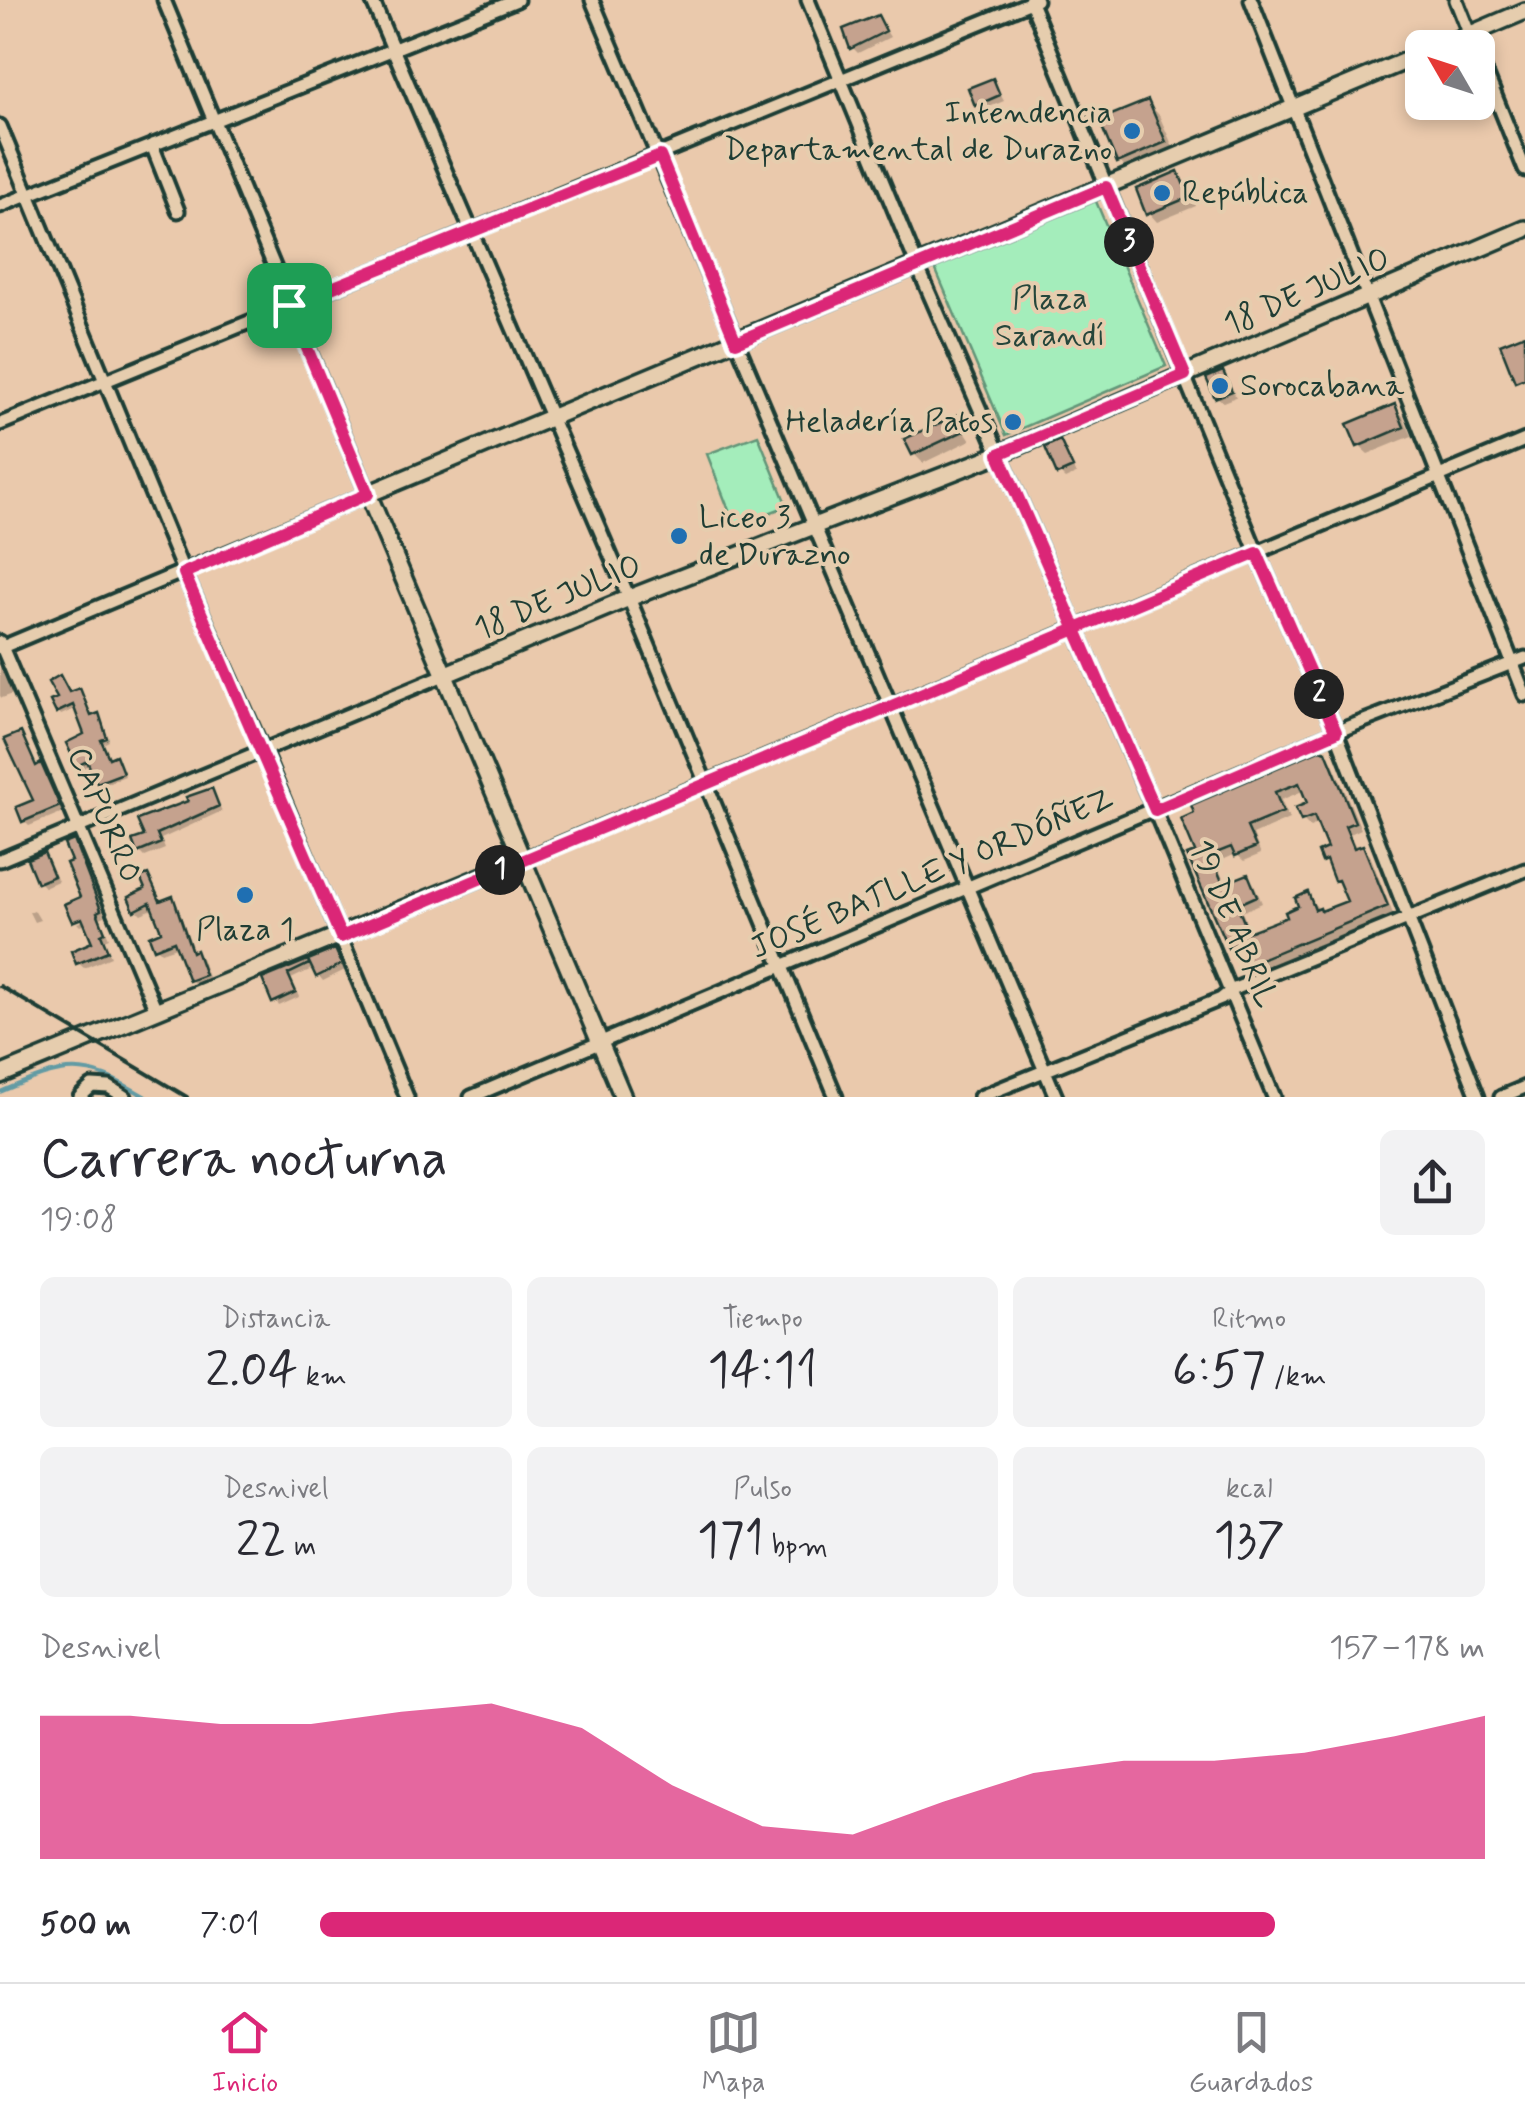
<!DOCTYPE html>
<html lang="es">
<head>
<meta charset="utf-8">
<style>
  body { margin:0; font-family:Mynerve,sans-serif; background:#f2f2f3; color:#2b2b33; height:100vh; display:flex; flex-direction:column; font-size:38px; white-space:nowrap }
  * { box-sizing:border-box; margin:0 }
  p { font-size:32px; color:#7c7c81 }
  .icon { flex:none; width:55px; height:55px; fill:none; stroke:currentColor; stroke-width:2; stroke-linecap:round; stroke-linejoin:round }
  .map { position:relative; height:1097px; overflow:hidden }
  .side { display:flex; flex-direction:column; background:#fff; flex:1 }
  .side>* { flex:none }
  .needle { width:65px; rotate:309deg }
  .tools { position:absolute; left:1405px; top:30px; display:grid; gap:20px }
  .tools a { display:grid; place-items:center; width:90px; height:90px; border-radius:15px; background:#fff; box-shadow:0 5px 15px #0003; font-size:50px }
  .pin { position:absolute; display:grid; place-items:center; width:85px; height:85px; color:#fff; margin:-42px; border-radius:20px; box-shadow:0 5px 15px #0006 }
  .km { position:absolute; width:50px; height:50px; margin:-25px; border-radius:50%; background:#222; color:#fff; font-size:28px; line-height:50px; text-align:center }
  .round { display:grid; place-items:center; flex:none; width:105px; height:105px; border-radius:15px; background:#f2f2f3 }
  .headline { display:flex; align-items:center; justify-content:space-between; height:170px; padding:0 40px }
  h1 { font-size:55px; font-weight:600; line-height:75px }
  .stats { display:grid; grid-template-columns:repeat(3,1fr); gap:15px; height:170px; padding:10px 40px }
  .stats div { display:grid; align-content:center; border-radius:15px; background:#f2f2f3; text-align:center }
  .stats b { font-size:50px; font-weight:600 }
  .stats small { font-size:28px; font-weight:400 }
  .stats p { font-size:28px }
  .chart { height:280px; padding:20px 40px }
  .chart p { display:flex; justify-content:space-between }
  .chart svg { width:100%; height:180px; margin-top:10px; fill:#db2777; opacity:.7 }
  ul { padding:0 40px; list-style:none; font-size:32px }
  li { display:grid; grid-template-columns:160px 120px 1fr; align-items:center; height:75px }
  li i { height:25px; border-radius:12px; background:#db2777 }
  .menu { display:flex; justify-content:space-around; align-items:center; height:140px; border-top:2px solid #e1e1e2; background:#fff; font-size:28px; color:#7c7c81 }
  .menu a { display:grid; justify-items:center; gap:5px }
  .menu .on { color:#db2777 }
  .map>svg:first-child { display:block }
</style>
</head>
<body>
<div class="map">
<svg width="1525" height="1097" viewBox="0 0 1525 1097">
  <rect width="100%" height="100%" fill="#eac9ac"/>
  <filter id="ink" filterUnits="userSpaceOnUse"><feTurbulence type="fractalNoise" baseFrequency=".01" numOctaves="2"/><feDisplacementMap in="SourceGraphic" scale="20" xChannelSelector="R" yChannelSelector="G"/><feConvolveMatrix kernelMatrix="1 2 1 2 8 2 1 2 1" color-interpolation-filters="sRGB"/></filter>
  <g filter="url(#ink)">
    <path fill="#a4edbb" stroke="#629578" stroke-width="2.5" d="M1095,199L1166,366L1006,435L935,268Z
      M758,435L787,506L735,526L707,454Z"/>
    <path fill="#0003" fill-rule="evenodd" d="M878,18L890,37L858,53L852,47Z
      M993,81L1004,101L982,110L977,105Z
      M1147,102L1159,115L1176,154L1131,174L1119,161Z
      M1178,174L1186,183L1196,206L1157,222L1149,213Z
      M1223,374L1236,397L1223,402L1217,397Z
      M1394,407L1403,416L1412,436L1368,454L1359,446Z
      M956,418L971,440L923,463L914,454Z
      M1060,443L1076,474L1065,479L1059,473Z
      M0,664L13,694L2,698L0,696Z
      M79,691L92,718L99,716L102,720L109,741L103,744L110,760L115,758L119,762L125,776L102,785L91,764L83,768L79,765L88,735L77,708L61,715L58,711L70,695Z
      M21,735L38,768L46,772L63,812L29,826L24,821L37,801Z
      M1325,753L1332,761L1361,829L1350,834L1357,850L1362,848L1370,855L1393,914L1253,972L1241,952L1237,954L1230,947L1184,820ZM1305,790L1310,804L1303,820L1310,827L1319,823L1331,849L1324,860L1344,887L1350,902L1322,913L1307,895L1302,908L1290,919L1251,934L1242,912L1262,903L1254,884L1247,877L1226,886L1216,863L1236,854L1244,861L1261,854L1253,835L1289,819L1281,800Z
      M211,790L222,811L161,839L165,849L145,857L140,852L147,837Z
      M73,842L78,848L105,916L100,918L109,938L104,940L111,957L84,968L78,963L95,944L87,923L80,926L77,923L95,916L83,899L74,862Z
      M44,855L58,881L44,887L39,882Z
      M147,877L162,903L172,899L177,904L194,953L201,958L209,980L196,985L191,980L179,946L161,952L156,947L165,933L155,908L141,914L136,909L148,891Z
      M34,910L40,920L34,922L29,912Z
      M335,952L345,970L323,981L318,975Z
      M307,963L312,969L291,979L299,997L279,1006L265,981Z"/>
    <g fill="none" stroke-linecap="round" stroke-linejoin="round">
      <path stroke="#629ba4" stroke-width="4" d="M0,1092C66,1064 83,1059 146,1097"/>
    </g>
    <path fill="#c5a28e" stroke="#1f3d34" stroke-width="2.5" fill-rule="evenodd" d="M878,15L886,31L850,49L843,29Z
      M993,78L1000,95L975,106L968,88Z
      M1148,100L1166,142L1117,163L1099,120Z
      M1178,171L1189,197L1146,215L1136,189Z
      M1525,334V378L1515,382L1500,344Z
      M1223,371L1232,391L1215,398L1206,378Z
      M1395,404L1404,427L1357,447L1347,424Z
      M957,415L964,431L912,455L904,439Z
      M1060,440L1073,468L1057,475L1045,447Z
      M60,675L69,692L80,688L91,716L99,713L107,738L101,740L109,758L116,755L123,773L97,783L87,761L77,766L66,743L84,734L73,705L56,713L50,701L57,698L48,682Z
      M21,732L36,766L41,763L60,806L22,822L16,807L33,800L4,739Z
      M1321,749L1326,751L1355,822L1345,826L1354,848L1363,845L1388,906L1244,966L1235,945L1228,948L1187,855L1195,852L1181,819L1194,813L1191,805ZM1299,783L1307,803L1295,808L1301,821L1314,816L1327,848L1318,852L1322,862L1326,860L1334,881L1338,880L1347,901L1321,911L1320,908L1315,910L1308,892L1295,898L1298,906L1285,912L1287,917L1248,932L1237,905L1257,896L1248,874L1223,884L1211,855L1231,847L1235,856L1256,847L1247,827L1283,812L1275,792Z
      M212,788L219,806L157,834L161,843L137,853L132,840L144,836L137,820L188,801L186,797Z
      M74,840L101,910L97,912L105,932L101,934L108,951L76,964L71,951L92,942L82,918L72,922L64,904L80,897L66,863L71,861L64,844Z
      M44,852L54,876L37,883L27,859Z
      M148,874L160,901L173,896L192,952L196,950L205,975L189,981L174,941L154,949L149,936L161,931L150,903L134,911L128,897L145,889L140,877Z
      M335,949L342,964L316,977L308,960Z
      M308,960L309,964L288,974L296,992L272,1003L262,979Z"/>
    <g fill="none" stroke-linecap="round" stroke-linejoin="round">
      <defs>
        <path id="minor" d="M372,0L629,598L836,1097
          M592,0L1056,1097
          M808,0L917,265L1155,811L1274,1097
          M1030,0L1257,553L1336,732L1478,1097
          M1251,0L1525,695
          M1456,0L1475,48
          M1478,53L1525,170
          M0,126L184,573L264,753L407,1097
          M152,145L178,211
          M0,206L517,0
          M0,424L1036,0
          M0,642L156,1010
          M0,648L368,494L164,0
          M0,860L444,675
          M522,860L1525,440
          M80,1097L92,1086L109,1087L125,1097
          M471,1097L1336,732L1525,658
          M980,1097L1221,999L1232,990L1525,870
          M1501,1097L1525,1087"/>
        <path id="tertiary" d="M1438,48L1525,11
          M444,675L629,598L999,454L1525,229
          M0,1075L522,860
          M623,1097L368,494L1422,54"/>
      </defs>
      <use href="#minor" stroke="#1f3d34" stroke-width="19"/>
      <use href="#tertiary" stroke="#1f3d34" stroke-width="22"/>
      <use href="#minor" stroke="#e6cdae" stroke-width="11"/>
      <use href="#tertiary" stroke="#e6cdae" stroke-width="15"/>
      <path stroke="#1f3d34" stroke-width="4" d="M0,986L187,1097"/>
    </g>
  </g>
  <g fill="none" stroke-linecap="round" stroke-linejoin="round" filter="url(#ink)">
    <defs>
      <path id="route" d="M289,305L368,494L184,573L341,937L1257,553L1336,732L1155,810L999,454L1185,375L1106,187L736,342L660,156L289,305"/>
    </defs>
    <use href="#route" stroke="#fff" stroke-width="20"/>
    <use href="#route" stroke="#db2777" stroke-width="12"/>
  </g>
  <g fill="#1f6fb2" stroke="#e6cdae" stroke-width="4">
    <circle cx="1132" cy="131" r="10"/>
    <circle cx="1162" cy="193" r="10"/>
    <circle cx="1220" cy="386" r="10"/>
    <circle cx="1013" cy="422" r="10"/>
    <circle cx="679" cy="536" r="10"/>
    <circle cx="245" cy="895" r="10"/>
  </g>
  <g text-anchor="middle" dominant-baseline="central" stroke-width="8" stroke-linejoin="round" paint-order="stroke">
    <g font-size="32" fill="#1f3d34" stroke="#e6cdae" text-anchor="start">
      <text x="1112" y="113" text-anchor="end">Intendencia<tspan x="1112" dy="37">Departamental de Durazno</tspan></text>
      <text x="1182" y="193">República</text>
      <text x="1240" y="386">Sorocabana</text>
      <text x="993" y="422" text-anchor="end">Heladería Patos</text>
      <text x="699" y="518">Liceo 3<tspan x="699" dy="37">de Durazno</tspan></text>
      <text x="245" y="930" text-anchor="middle">Plaza 1</text>
    </g>
    <g font-size="32" fill="#1f3d34" stroke="#e6cdae">
      <text transform="translate(1307 292) rotate(-23)">18 DE JULIO</text>
      <text transform="translate(558 598) rotate(-22)">18 DE JULIO</text>
      <text transform="translate(104 815) rotate(67)">CAPURRO</text>
      <text transform="translate(932 874) rotate(-23)">JOSÉ BATLLE Y ORDÓÑEZ</text>
      <text transform="translate(1233 924) rotate(67)">19 DE ABRIL</text>
    </g>
    <g font-size="32" fill="#26463b" stroke="#e6cdae">
      <text x="1050" y="299">Plaza<tspan x="1050" dy="37">Sarandí</tspan></text>
    </g>
  </g>
</svg>
<div class="tools">
<a><svg class="needle" viewBox="-14 -14 28 28"><path d="M0-13l5 13h-10z" fill="#e53935"/><path d="M0 13l5-13h-10z" fill="#7c7c81"/></svg></a>
</div>
<div class="pin" style="left:289px;top:305px;background:#1e9e55"><svg class="icon" aria-label="arrive" viewBox="0 0 24 24"><path d="M6 21V4h12l-3 4 3 4H6"/></svg></div>
<b class="km" style="left:500px;top:870px">1</b>
<b class="km" style="left:1319px;top:694px">2</b>
<b class="km" style="left:1129px;top:242px">3</b>
</div>
<section class="side">
<div class="headline"><div><h1>Carrera nocturna</h1><p>19:08</p></div><a class="round"><svg class="icon" aria-label="share" viewBox="0 0 24 24"><path d="M12 15V3M7 8l5-5 5 5M5 13v7h14v-7"/></svg></a></div>
<div class="stats">
<div><p>Distancia</p><b>2.04<small> km</small></b></div>
<div><p>Tiempo</p><b>14:11</b></div>
<div><p>Ritmo</p><b>6:57<small> /km</small></b></div>
</div>
<div class="stats">
<div><p>Desnivel</p><b>22<small> m</small></b></div>
<div><p>Pulso</p><b>171<small> bpm</small></b></div>
<div><p>kcal</p><b>137</b></div>
</div>
<div class="chart"><p><span>Desnivel</span>157–178 m</p>
<svg viewBox="0 0 160 44" preserveAspectRatio="none"><path d="M0 44V9L10 9L20 11L30 11L40 8L50 6L60 12L70 26L80 36L90 38L100 30L110 23L120 20L130 20L140 18L150 14L160 9V44z"/></svg>
</div>
<ul>
<li><b>500 m</b>7:01<i style="width:82%"></i></li>
</ul>
</section>
<nav class="menu">
<a class="on"><svg class="icon" aria-label="home" viewBox="0 0 24 24"><path d="M3 11l9-7 9 7M6 9v11h12V9"/></svg>Inicio</a>
<a><svg class="icon" aria-label="map" viewBox="0 0 24 24"><path d="M3 6l6-2 6 2 6-2v14l-6 2-6-2-6 2zM9 4v14M15 6v14"/></svg>Mapa</a>
<a><svg class="icon" aria-label="saved" viewBox="0 0 24 24"><path d="M7 4h10v16l-5-4-5 4z"/></svg>Guardados</a>
</nav>
</body>
</html>
